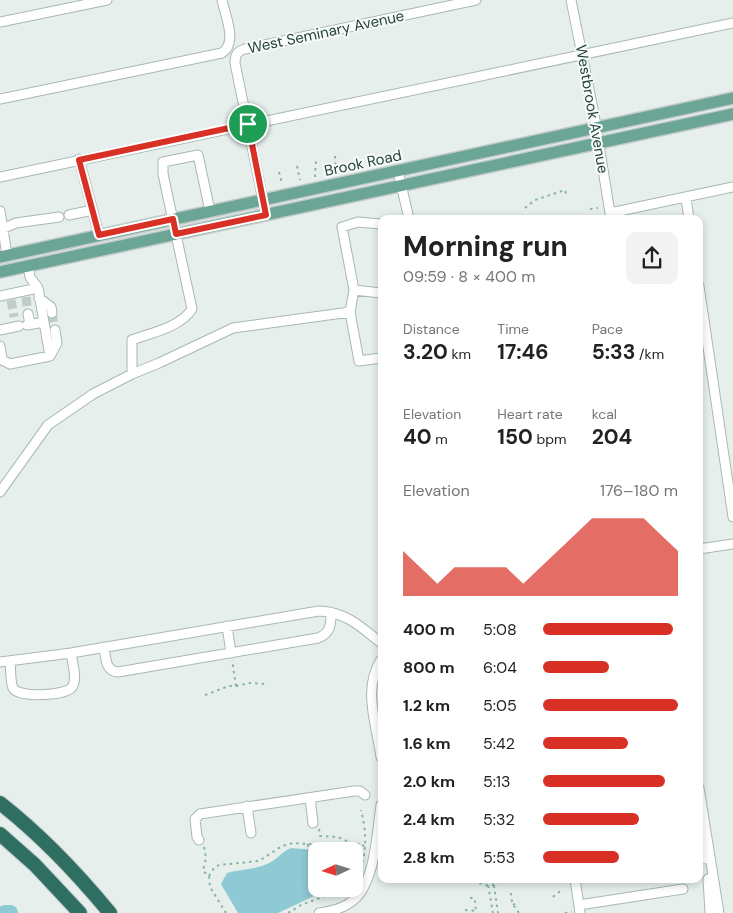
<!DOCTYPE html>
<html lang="en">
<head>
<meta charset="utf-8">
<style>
  body { margin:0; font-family:"DM Sans",sans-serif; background:#f2f2f2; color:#222; height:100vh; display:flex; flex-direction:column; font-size:19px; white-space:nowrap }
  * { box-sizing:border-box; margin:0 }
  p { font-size:16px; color:#767676 }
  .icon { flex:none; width:28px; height:28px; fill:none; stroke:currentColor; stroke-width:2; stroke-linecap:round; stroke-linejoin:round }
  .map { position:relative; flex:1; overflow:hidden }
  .side { position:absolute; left:378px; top:215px; width:325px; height:668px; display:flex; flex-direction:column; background:#fff; border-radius:10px; box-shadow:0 2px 8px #0003 }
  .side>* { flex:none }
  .needle { width:32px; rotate:266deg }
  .controls { position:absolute; left:308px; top:842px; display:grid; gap:10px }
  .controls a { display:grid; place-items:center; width:55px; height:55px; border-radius:10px; background:#fff; box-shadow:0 2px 8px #0003; font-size:25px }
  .pin { position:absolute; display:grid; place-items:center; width:42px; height:42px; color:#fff; margin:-21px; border:2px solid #fff; border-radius:50%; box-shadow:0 1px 5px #0007 }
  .round { display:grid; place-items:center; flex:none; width:52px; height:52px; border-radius:10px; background:#f2f2f2 }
  .headline { display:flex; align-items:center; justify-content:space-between; height:85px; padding:0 25px }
  h1 { font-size:28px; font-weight:700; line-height:38px }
  .metrics { display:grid; grid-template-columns:repeat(3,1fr); gap:8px; height:85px; padding:5px 25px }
  .metrics div { display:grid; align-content:center }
  .metrics b { font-size:21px; font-weight:700 }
  .metrics small { font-size:14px; font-weight:400 }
  .metrics p { font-size:14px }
  .chart { height:140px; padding:10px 25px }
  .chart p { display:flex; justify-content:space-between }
  .chart svg { width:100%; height:90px; margin-top:5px; fill:#d93025; opacity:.7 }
  ul { padding:0 25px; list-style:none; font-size:16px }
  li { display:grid; grid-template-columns:80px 60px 1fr; align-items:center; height:38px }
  li i { height:12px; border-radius:6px; background:#d93025 }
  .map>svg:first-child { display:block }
</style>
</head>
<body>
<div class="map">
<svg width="733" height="913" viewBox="0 0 733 913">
  <rect width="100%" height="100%" fill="#e6efeb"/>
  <path fill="#8ec9d4" d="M291,848L326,851H316V889H329L278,913H238L221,884L227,873C240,869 254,870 267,864C276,861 281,852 291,848Z"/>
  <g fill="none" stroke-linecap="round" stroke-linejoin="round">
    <path stroke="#8ec9d4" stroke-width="16" d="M5,913H10"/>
    <path stroke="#bfccc8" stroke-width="9" stroke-dasharray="9 4.5" stroke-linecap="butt" d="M26,297L28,314
      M11,300L14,317
      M52,313L55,330"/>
    <defs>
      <path id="minor" d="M571,0L594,114L611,219
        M0,22L107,0
        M0,99L222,53C238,43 225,15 222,0
        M79,159L99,235
        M398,171L409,219
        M0,177L733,23
        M686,198L689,219
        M0,211L7,255
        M210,211L198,155L163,162V174L192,309C181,327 151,333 132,340V374L159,363L233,328L350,312L359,361L381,358
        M610,213L733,187
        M69,215L93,210
        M266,215L235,63C235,55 237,51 245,49L476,0
        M0,230L16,223L59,217
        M699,286L733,517
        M354,290L381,293
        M0,296L38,288
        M39,298L51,307L52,313
        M350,312L354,290L342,227L358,222L381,224
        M28,314L30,324
        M27,325L44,322
        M0,330L19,326
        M0,346L2,359
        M50,356L57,343L55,330
        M0,359L10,364L50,356L38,288L30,277L28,266
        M0,492L48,425L93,394L132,374
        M699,549L733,544
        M227,626L231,653
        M104,647C106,658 105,671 118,672L318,638C331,633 331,624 331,612
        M381,660C362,689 377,726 381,757
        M10,661C11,669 10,682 13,688C18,698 66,696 72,687C78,679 72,662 71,653
        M0,662L71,653L319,611C346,612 361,627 381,643
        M699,788L719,913
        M310,798L313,823
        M247,806L251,833
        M699,837L704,859
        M199,840L197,837L195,819L200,814L354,791H360L365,795
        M575,879L580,913
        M708,879L710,913
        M579,905L683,889
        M319,913C330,911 342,909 351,902C375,886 377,833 381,805"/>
      <path id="major" d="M0,257L733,98
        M0,272L733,114"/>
      <path id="highway" d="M0,803C41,835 77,873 110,913
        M0,834L35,865L80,913"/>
    </defs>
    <use href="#minor" stroke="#a8b8b2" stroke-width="11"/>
    <use href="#major" stroke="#c2cac8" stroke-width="14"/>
    <use href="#highway" stroke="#c2cac8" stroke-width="16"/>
    <path stroke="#86b3a5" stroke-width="2" stroke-dasharray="2.5 4" stroke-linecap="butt" d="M335,156L336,173
      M297,166L300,180
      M279,172L282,184
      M315,177L316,160
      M525,208L535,200L565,190L566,194
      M590,209L598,208
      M236,686L250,683L268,684
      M205,695L229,686H236L232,660
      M319,829L320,836L338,837L351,843L364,845
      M308,844V853H315L316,845
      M204,847L206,858L203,871L209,876L210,887L226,913
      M351,850H358L364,845
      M354,855L362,859
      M209,876L214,868L219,865L259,861L282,846L293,843L323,845L339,851
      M474,879C483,887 494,888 502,879
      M487,879L493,913
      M493,879L498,913
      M354,880C368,860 367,832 361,810
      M511,893L512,903L519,913
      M553,897L557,893L562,891
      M470,898H474L476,905L475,913
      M513,905L519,902
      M465,910L476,911
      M288,913L301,905L344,889
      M565,913L572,912"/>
    <use href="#minor" stroke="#fff" stroke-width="9"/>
    <use href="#major" stroke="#6aa596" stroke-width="11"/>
    <use href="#highway" stroke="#2f6f62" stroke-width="14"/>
  </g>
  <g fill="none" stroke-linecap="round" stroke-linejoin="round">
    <defs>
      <path id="route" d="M248,124L266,215L176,234L173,219L99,235L79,160Z"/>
    </defs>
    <use href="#route" stroke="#fff" stroke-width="10"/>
    <use href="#route" stroke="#d93025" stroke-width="6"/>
  </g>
  <g text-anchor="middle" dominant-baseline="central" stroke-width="4" stroke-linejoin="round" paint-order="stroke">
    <g font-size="15" fill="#24423a" stroke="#f7fbf9">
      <text transform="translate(326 32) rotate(-12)">West Seminary Avenue</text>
      <text transform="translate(592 109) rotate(80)">Westbrook Avenue</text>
      <text transform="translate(363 163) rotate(-12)">Brook Road</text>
    </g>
  </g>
</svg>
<div class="controls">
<a><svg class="needle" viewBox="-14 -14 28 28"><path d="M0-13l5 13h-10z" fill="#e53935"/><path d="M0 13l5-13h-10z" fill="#767676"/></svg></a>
</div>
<div class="pin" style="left:248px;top:124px;background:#1e9e55"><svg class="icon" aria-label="arrive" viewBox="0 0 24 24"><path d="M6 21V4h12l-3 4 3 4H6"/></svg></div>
<section class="side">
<div class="headline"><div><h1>Morning run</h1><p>09:59 · 8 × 400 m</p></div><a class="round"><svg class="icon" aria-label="share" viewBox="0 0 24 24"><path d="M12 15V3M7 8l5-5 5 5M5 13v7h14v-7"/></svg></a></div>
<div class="metrics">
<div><p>Distance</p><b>3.20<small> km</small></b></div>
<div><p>Time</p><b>17:46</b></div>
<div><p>Pace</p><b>5:33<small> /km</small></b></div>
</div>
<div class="metrics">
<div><p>Elevation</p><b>40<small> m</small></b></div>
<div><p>Heart rate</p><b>150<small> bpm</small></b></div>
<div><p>kcal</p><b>204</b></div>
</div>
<div class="chart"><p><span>Elevation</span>176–180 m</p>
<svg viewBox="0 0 160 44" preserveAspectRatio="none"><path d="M0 44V22L10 30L20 38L30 30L40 30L50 30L60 30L70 38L80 30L90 22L100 14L110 6L120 6L130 6L140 6L150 14L160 22V44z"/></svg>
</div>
<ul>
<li><b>400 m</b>5:08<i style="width:96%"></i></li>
<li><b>800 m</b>6:04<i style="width:49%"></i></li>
<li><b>1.2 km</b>5:05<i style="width:100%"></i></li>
<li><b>1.6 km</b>5:42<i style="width:63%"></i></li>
<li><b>2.0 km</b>5:13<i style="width:90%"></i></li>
<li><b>2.4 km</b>5:32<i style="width:71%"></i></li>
<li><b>2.8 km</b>5:53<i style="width:56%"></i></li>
</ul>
</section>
</div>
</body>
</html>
